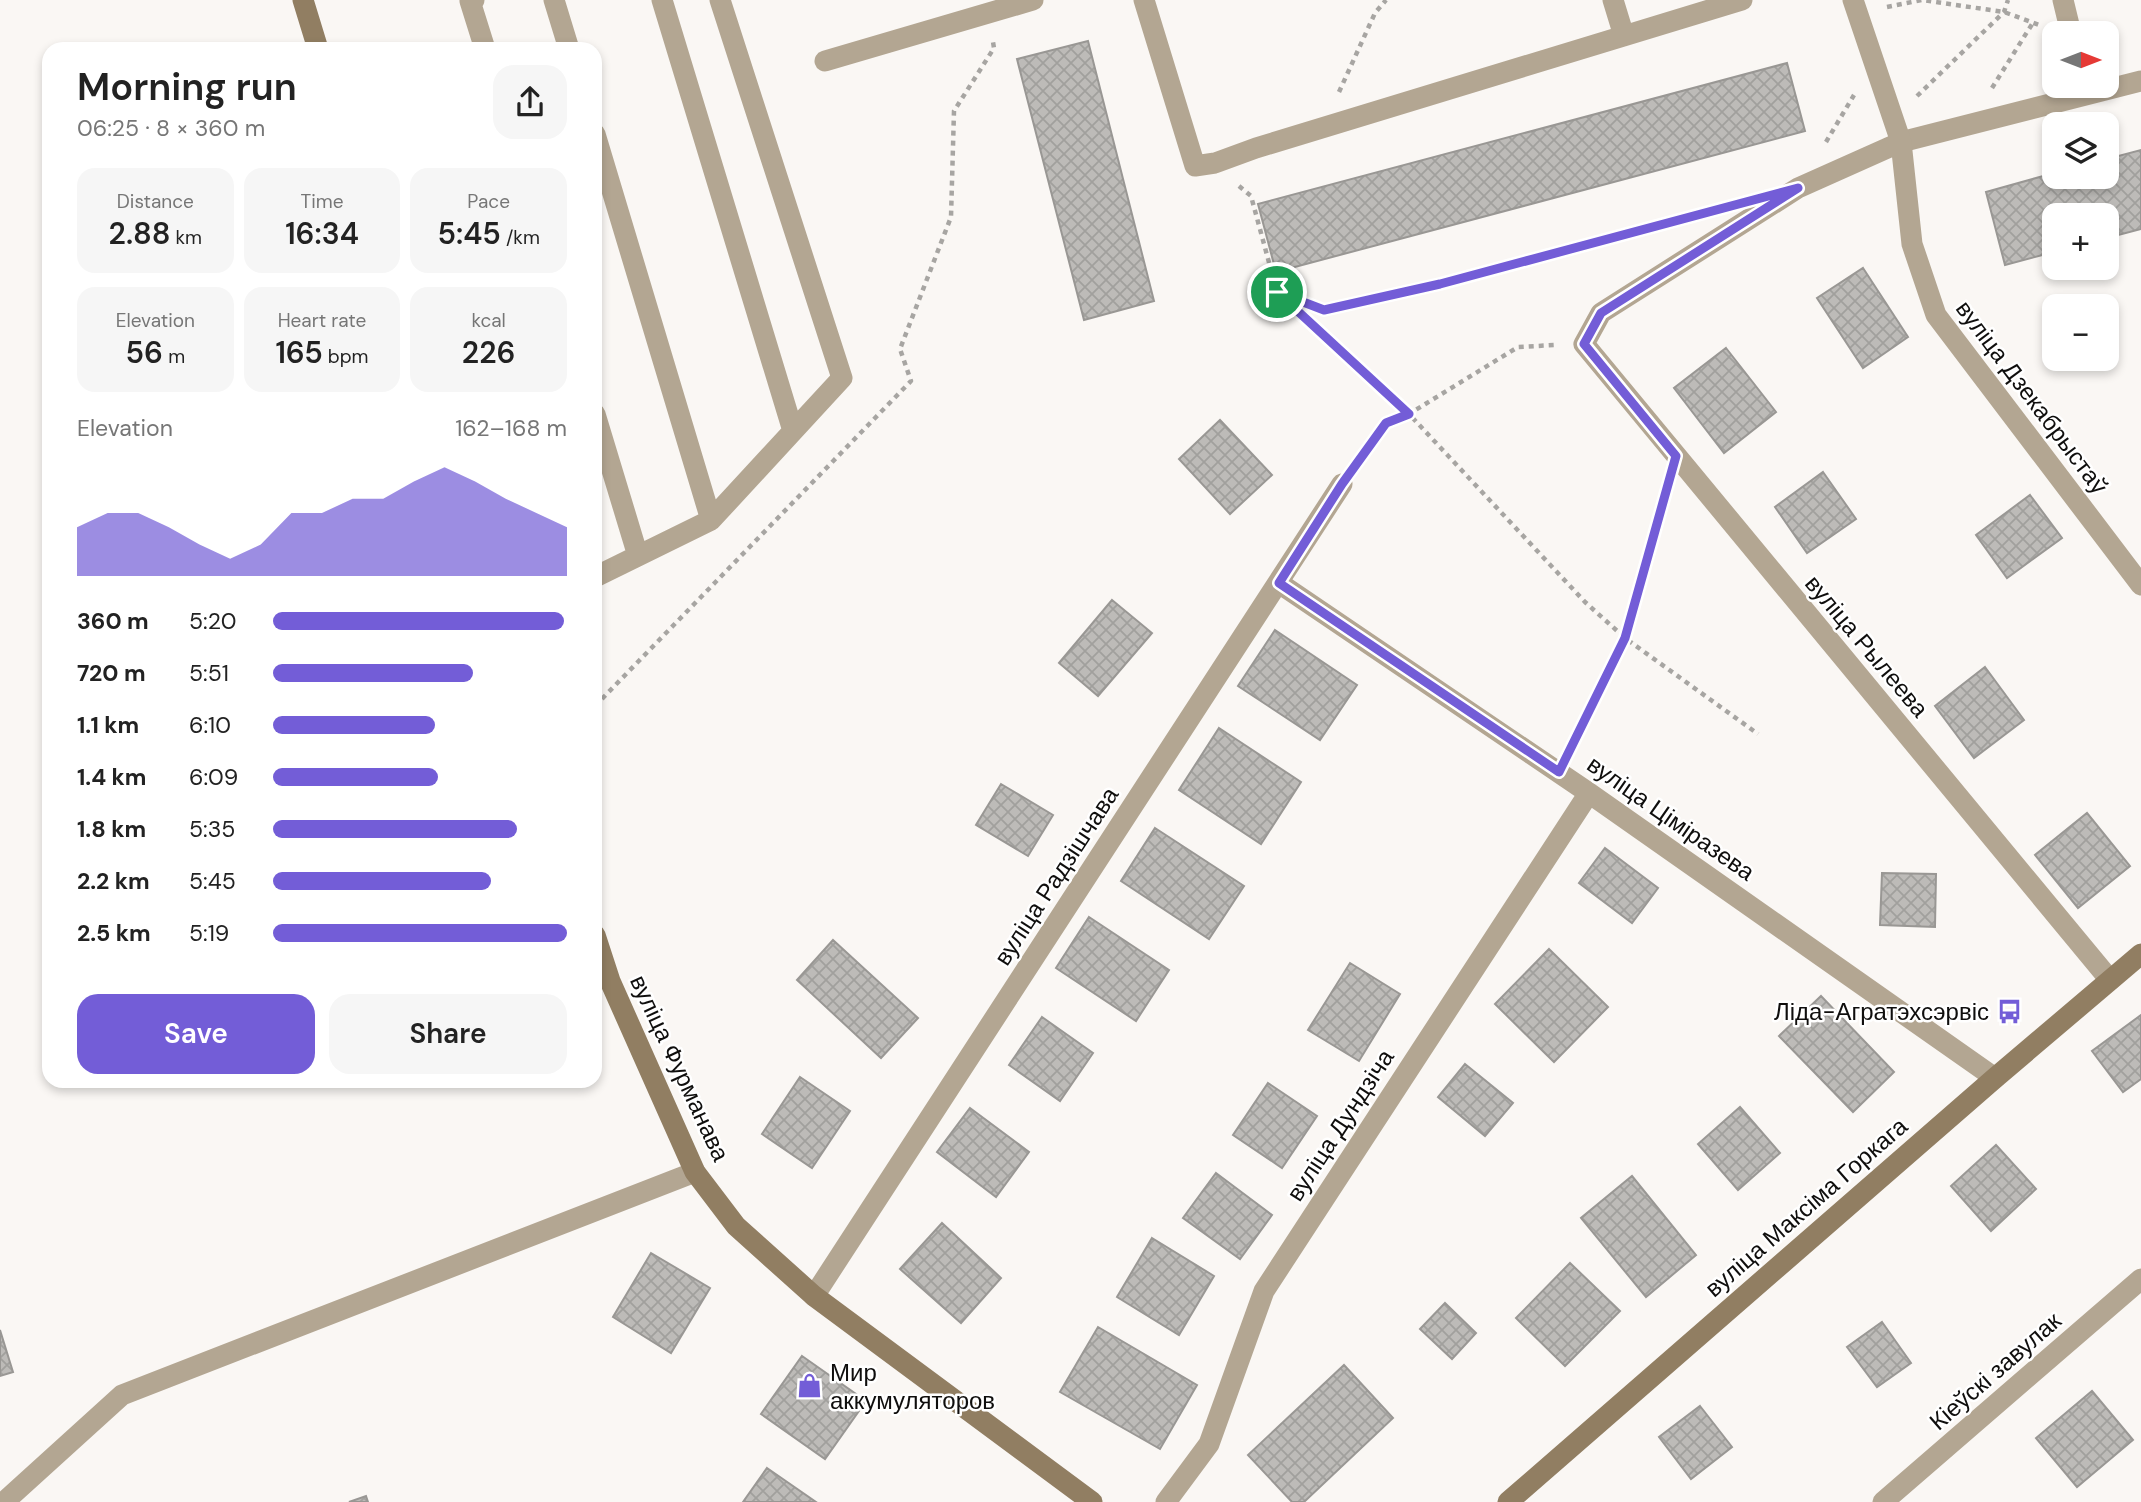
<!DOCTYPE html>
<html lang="en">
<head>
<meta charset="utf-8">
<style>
  body { margin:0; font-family:"DM Sans",sans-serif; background:#f6f6f6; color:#222; height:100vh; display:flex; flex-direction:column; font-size:26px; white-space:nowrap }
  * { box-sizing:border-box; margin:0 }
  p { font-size:23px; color:#767676 }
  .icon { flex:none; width:38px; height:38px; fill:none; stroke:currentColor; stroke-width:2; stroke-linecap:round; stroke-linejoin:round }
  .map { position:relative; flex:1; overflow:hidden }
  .side { position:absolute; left:42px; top:42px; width:560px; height:1046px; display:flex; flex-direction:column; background:#fff; border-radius:21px; box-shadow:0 4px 10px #0003 }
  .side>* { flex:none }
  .needle { width:46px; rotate:90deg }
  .buttons { position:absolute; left:2042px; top:21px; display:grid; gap:14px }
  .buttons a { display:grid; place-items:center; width:77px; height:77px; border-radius:14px; background:#fff; box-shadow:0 4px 10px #0003; font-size:35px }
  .pin { position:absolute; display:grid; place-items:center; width:60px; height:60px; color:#fff; margin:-30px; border:4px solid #fff; border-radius:50%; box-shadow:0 2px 7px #0007 }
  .round { display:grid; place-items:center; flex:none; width:74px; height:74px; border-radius:21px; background:#f6f6f6 }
  .headline { display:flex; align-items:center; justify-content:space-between; height:119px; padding:0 35px }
  h1 { font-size:38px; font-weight:600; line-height:52px }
  .metrics { display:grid; grid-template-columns:repeat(3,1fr); gap:10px; height:119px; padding:7px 35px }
  .metrics div { display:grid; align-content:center; border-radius:18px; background:#f6f6f6; text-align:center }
  .metrics b { font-size:30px; font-weight:600 }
  .metrics small { font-size:19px; font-weight:400 }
  .metrics p { font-size:19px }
  .chart { height:196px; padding:14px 35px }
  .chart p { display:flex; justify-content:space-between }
  .chart svg { width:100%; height:126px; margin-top:7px; fill:#735dd7; opacity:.7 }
  .button { display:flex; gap:14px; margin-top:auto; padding:14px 35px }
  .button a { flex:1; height:80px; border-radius:21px; background:#735dd7; color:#fff; font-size:28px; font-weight:600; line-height:80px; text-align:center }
  .button a+a { background:#f6f6f6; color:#222 }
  ul { padding:0 35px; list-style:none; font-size:23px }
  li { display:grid; grid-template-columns:112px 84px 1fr; align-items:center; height:52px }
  li i { height:18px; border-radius:9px; background:#735dd7 }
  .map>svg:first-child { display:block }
</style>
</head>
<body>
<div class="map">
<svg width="2141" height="1502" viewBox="0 0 2141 1502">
  <defs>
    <pattern id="building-cross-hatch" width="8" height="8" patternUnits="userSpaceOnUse" patternTransform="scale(1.75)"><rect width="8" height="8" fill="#bdbbb8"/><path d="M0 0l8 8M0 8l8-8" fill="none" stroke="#a1a09d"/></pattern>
  </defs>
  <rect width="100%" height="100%" fill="#faf7f4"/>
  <path fill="url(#building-cross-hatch)" stroke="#999794" stroke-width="2" d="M1088,41L1154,301L1084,320L1017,59Z
    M1787,63L1805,131L1276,272L1258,204Z
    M2141,150V229L2107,238V215H2054V252L2005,265L1986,192L2054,173V177H2107V159Z
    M1863,268L1908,337L1863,368L1817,298Z
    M1726,348L1776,412L1724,453L1674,388Z
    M1220,420L1272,475L1230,514L1179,459Z
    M1823,472L1856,519L1807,553L1775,507Z
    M2030,495L2062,538L2007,578L1976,535Z
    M1112,600L1152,633L1098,696L1059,663Z
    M1275,630L1357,685L1320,740L1238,686Z
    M1985,667L2024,720L1974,758L1935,706Z
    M1219,728L1301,782L1261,844L1179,790Z
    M1001,784L1053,815L1028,856L976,825Z
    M2087,813L2130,866L2078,908L2035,855Z
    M1155,828L1244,886L1209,939L1121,881Z
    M1605,848L1658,888L1632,923L1579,883Z
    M1882,873L1936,874L1935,927L1880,925Z
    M1089,917L1169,970L1136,1021L1056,968Z
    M833,940L918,1018L881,1058L797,980Z
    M1549,949L1608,1007L1554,1062L1495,1004Z
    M1350,963L1400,994L1359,1061L1308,1030Z
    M1821,996L1894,1072L1853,1112L1779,1036Z
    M2141,1015V1079L2123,1092L2092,1051Z
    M1042,1017L1093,1053L1060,1101L1009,1065Z
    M1465,1064L1513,1103L1485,1136L1438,1097Z
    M800,1077L850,1111L812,1168L762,1134Z
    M1268,1083L1317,1116L1282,1168L1233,1135Z
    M1740,1107L1780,1153L1738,1190L1698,1144Z
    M970,1108L1029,1152L996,1197L937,1152Z
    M1996,1145L2036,1189L1991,1231L1951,1186Z
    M1216,1173L1272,1215L1240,1259L1183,1218Z
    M1632,1176L1696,1255L1646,1297L1581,1218Z
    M942,1223L1001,1278L961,1323L900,1269Z
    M1152,1238L1214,1276L1179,1335L1117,1297Z
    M651,1253L710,1288L671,1353L613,1317Z
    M1570,1263L1620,1311L1565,1366L1516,1318Z
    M1445,1303L1476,1333L1452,1359L1420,1329Z
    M1882,1322L1911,1363L1877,1387L1847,1347Z
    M1098,1327L1197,1385L1160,1449L1060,1392Z
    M0,1330L13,1372L0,1376Z
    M802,1356L866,1401L825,1459L761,1414Z
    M1344,1365L1393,1418L1304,1502H1292L1248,1455Z
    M2092,1391L2133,1440L2077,1487L2036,1438Z
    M1700,1406L1732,1447L1691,1479L1659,1437Z
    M767,1468L816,1502H743Z
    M366,1496L368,1502H349Z"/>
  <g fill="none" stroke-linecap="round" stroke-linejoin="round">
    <path stroke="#a7a5a2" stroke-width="4.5" stroke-dasharray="5 5" stroke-linecap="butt" d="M1887,7L1922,0L2004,12L2039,25
      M1992,88L2034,21
      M1339,92L1375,13L1386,0
      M1917,96L2004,12L2008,0
      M1826,142L1854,95
      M1239,186L1251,196L1277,292L1409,414L1585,602L1625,638L1758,734
      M1279,293L1324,310L1440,283L1693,216
      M1359,461L1386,423L1409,414L1518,347L1555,345
      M595,706L911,381L900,349L951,217L954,111L994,48L993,42
      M1571,747L1625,638L1667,491"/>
    <path stroke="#b3a692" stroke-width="21" d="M474,0L470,1L485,49
      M554,0L569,49
      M662,0L793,431
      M1144,0L1195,166L1215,163L1256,148L1742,0
      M1613,0L1624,36
      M2063,0L2071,33
      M825,61L1033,0
      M595,134L711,520
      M1901,142L2141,81
      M595,414L638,556
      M595,577L711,520L842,378L720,0
      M4,1502L122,1395L695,1172"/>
    <path stroke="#b3a692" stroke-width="21" d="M1853,0L1901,142L1912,244L1936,315L2141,585
      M1901,142L1798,188L1601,313L1584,344L2110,980
      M1279,583L1589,793L1995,1078
      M814,1296L1342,484
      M1166,1502L1209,1444L1264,1291L1589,793
      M1883,1502L2141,1279"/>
    <path stroke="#917e62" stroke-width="21" d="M303,0L318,49
      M595,935L610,981L695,1172L736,1226L814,1296L1092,1502
      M1508,1502L1995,1078L2141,954"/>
  </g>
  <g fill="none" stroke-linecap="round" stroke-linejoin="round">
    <defs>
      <path id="route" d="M1798,188L1601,313L1584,344L1676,456L1625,638L1559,772L1279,583L1342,484L1386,423L1409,414L1277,292L1324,310L1440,284Z"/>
    </defs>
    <use href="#route" stroke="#fff" stroke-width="14"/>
    <use href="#route" stroke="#735dd7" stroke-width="9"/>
  </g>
  <defs>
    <symbol id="bus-bare" viewBox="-9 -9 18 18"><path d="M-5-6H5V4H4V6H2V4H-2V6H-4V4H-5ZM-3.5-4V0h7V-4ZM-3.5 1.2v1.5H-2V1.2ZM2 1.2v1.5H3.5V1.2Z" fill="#735dd7" stroke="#fff" stroke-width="2.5" paint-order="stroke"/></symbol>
    <symbol id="shop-bare" viewBox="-9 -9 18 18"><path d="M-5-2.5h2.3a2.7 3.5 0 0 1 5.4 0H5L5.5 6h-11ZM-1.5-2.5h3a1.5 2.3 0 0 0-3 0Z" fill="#735dd7" stroke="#fff" stroke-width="2.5" paint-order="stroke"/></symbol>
  </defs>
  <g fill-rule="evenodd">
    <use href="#bus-bare" x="1992" y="994" width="35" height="35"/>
    <use href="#shop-bare" x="792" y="1368" width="35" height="35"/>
  </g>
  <g text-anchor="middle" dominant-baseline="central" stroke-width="5" stroke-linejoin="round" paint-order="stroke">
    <g font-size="24" fill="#0f0e0d" stroke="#fff">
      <text transform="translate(2032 397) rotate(53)">вуліца Дзекабрыстаў</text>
      <text transform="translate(1867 646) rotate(50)">вуліца Рылеева</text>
      <text transform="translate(1671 818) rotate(35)">вуліца Ціміразева</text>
      <text transform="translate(1056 876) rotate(-57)">вуліца Радзішчава</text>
      <text transform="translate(680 1068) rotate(65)">вуліца Фурманава</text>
      <text transform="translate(1340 1125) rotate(-57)">вуліца Дундзіча</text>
      <text transform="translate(1806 1207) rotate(-41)">вуліца Максіма Горкага</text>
      <text transform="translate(1995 1371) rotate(-41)">Кіеўскі завулак</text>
    </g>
    <g font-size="24" fill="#0f0e0d" stroke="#fff" text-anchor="end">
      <text x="1989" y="1011">Ліда-Агратэхсэрвіс</text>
      <text x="830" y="1372" text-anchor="start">Мир<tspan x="830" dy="28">аккумуляторов</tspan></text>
    </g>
  </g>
</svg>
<div class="buttons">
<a><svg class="needle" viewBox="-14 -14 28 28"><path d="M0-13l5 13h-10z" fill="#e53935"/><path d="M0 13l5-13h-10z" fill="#767676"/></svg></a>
<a><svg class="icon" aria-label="layers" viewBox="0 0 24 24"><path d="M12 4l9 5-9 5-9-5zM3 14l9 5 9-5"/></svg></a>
<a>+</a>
<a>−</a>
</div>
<div class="pin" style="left:1277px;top:292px;background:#1e9e55"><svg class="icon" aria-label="arrive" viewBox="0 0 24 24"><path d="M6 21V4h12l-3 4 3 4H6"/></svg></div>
<section class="side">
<div class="headline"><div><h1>Morning run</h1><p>06:25 · 8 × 360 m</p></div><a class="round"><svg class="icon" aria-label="share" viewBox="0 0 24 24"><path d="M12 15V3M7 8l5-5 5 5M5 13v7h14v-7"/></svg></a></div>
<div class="metrics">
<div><p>Distance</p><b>2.88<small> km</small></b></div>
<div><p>Time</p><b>16:34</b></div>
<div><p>Pace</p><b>5:45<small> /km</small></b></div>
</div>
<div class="metrics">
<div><p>Elevation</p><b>56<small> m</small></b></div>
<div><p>Heart rate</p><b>165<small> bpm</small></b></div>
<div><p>kcal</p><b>226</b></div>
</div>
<div class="chart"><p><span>Elevation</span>162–168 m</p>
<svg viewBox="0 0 160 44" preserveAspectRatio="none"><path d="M0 44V27L10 22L20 22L30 27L40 33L50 38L60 33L70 22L80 22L90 17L100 17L110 11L120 6L130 11L140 17L150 22L160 27V44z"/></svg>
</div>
<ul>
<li><b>360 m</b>5:20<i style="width:99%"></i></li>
<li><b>720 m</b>5:51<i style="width:68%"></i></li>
<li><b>1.1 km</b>6:10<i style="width:55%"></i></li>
<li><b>1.4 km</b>6:09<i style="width:56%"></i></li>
<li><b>1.8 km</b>5:35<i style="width:83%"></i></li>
<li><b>2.2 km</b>5:45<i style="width:74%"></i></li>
<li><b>2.5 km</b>5:19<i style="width:100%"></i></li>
</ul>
<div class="button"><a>Save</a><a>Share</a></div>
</section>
</div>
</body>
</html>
